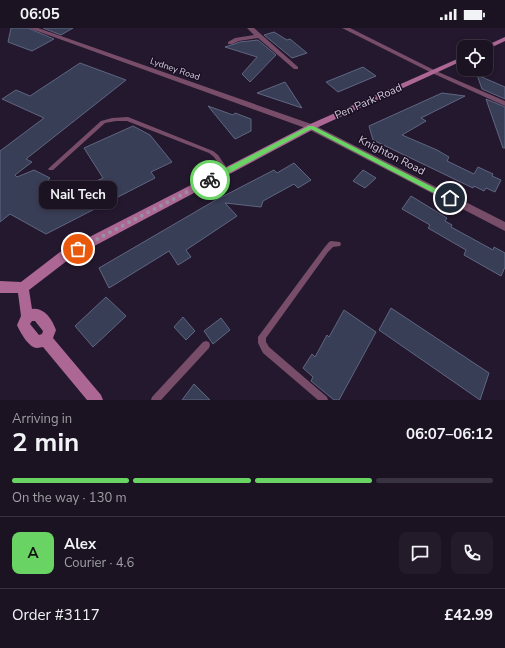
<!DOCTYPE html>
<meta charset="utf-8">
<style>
:root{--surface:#1b1222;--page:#241b2a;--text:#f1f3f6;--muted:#a09ea5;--line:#393240;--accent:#69d464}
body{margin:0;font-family:"Nunito Sans",sans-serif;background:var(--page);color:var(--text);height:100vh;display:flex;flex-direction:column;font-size:15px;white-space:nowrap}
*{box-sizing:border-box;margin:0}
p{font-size:13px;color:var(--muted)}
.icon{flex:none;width:22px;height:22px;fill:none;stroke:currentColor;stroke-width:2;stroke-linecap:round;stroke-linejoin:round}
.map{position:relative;height:372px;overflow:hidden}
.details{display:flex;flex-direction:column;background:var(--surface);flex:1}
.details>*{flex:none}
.buttons{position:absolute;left:457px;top:12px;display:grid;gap:8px}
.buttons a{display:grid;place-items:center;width:36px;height:36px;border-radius:8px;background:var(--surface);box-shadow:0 2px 6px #0003,0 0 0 1px var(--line);font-size:20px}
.pin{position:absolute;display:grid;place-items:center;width:34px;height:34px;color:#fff;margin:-17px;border:2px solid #fff;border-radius:50%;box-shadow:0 1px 4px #0007}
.courier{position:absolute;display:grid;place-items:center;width:40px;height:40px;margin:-20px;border:3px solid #69d464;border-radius:50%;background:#fff;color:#222;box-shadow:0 1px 5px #0007}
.bubble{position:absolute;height:28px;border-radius:8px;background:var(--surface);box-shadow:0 2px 6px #0003,0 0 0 1px var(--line);font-size:13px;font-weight:700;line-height:28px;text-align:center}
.overview em{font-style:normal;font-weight:700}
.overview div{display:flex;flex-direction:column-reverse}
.overview{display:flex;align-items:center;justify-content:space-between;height:68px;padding:0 12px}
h1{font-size:26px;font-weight:700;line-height:30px}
.bar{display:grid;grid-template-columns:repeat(4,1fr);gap:6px 4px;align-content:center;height:48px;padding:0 12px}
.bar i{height:5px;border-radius:3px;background:var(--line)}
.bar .current{background:var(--accent)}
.bar p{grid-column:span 4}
.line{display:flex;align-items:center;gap:10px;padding:0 12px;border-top:1px solid var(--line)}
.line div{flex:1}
.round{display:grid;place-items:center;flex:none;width:42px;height:42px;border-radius:8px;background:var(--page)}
.status{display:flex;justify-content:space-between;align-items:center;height:28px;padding:0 20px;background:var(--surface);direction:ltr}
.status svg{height:11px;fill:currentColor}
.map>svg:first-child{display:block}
.building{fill:#393e57;stroke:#5f6681}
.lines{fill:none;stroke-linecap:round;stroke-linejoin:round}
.lane{fill:#784d69;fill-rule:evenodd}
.street{fill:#784d69;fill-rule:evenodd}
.secondary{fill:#ac6795;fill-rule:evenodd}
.route{fill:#69d464}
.done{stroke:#988fa0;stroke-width:4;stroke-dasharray:0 7.2}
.labels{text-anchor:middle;stroke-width:3;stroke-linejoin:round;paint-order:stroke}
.far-street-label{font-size:9px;fill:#d6cfde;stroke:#1a0f24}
.street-label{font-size:11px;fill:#d6cfde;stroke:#1a0f24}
</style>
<div class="status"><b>06:05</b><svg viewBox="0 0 49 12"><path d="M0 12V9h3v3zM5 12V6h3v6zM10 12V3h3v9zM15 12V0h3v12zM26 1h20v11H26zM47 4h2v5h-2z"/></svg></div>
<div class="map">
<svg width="505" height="372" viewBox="0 0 505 372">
<rect width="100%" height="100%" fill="#24182e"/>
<!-- building -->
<g class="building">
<polygon points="11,0 28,0 54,11 32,23 8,14"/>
<polygon points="43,0 73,0 61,7"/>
<polygon points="274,4 287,12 290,11 307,25 292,30 264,7"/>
<polygon points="258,12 276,27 250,54 242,46 257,29 225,19 240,14"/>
<polygon points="80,35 126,52 26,131 32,134 15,147 17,149 34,142 50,150 43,157 65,167 103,150 84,120 133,98 150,107 172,134 151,144 155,150 46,206 10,186 0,194 0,123 44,90 2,71 16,62 30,68"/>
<polygon points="363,39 376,48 338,64 326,54"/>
<polygon points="477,47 505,59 505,71 482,61"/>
<polygon points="285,54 302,80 257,65"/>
<polygon points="442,65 465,68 421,90 426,93 402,107 437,122 449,129 447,133 474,146 478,139 493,146 492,148 501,152 495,164 486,160 484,163 474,158 473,160 373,112 369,98"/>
<polygon points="486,71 505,79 505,120 503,120"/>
<polygon points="208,78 233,87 235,85 251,91 251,103 235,111"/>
<polygon points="294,135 311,152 298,160 294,156 263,173 261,179 225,175 237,188 186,222 191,229 178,237 169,223 109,260 99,240 214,173 274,142 277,145"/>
<polygon points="363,142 376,150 365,160 353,153"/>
<polygon points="411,168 447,190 445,193 452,197 451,199 493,222 494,219 505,225 505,239 501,248 464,227 466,222 428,200 430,197 402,181"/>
<polygon points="106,269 126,288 93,319 75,298"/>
<polygon points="391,280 489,345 480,372 379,302"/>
<polygon points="344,282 376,304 339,372 334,372 311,353 313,349 303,340 312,326 315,329 327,307 329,309"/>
<polygon points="183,289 195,303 186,312 174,299"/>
<polygon points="221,290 230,302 213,316 204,303"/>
<polygon points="194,356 210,372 182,372"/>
</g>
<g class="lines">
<!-- lane -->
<g class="lane">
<polygon points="128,89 213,123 218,127 229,143 226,145 224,144 214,129 209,125 127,93 116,93 105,95 53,142 49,142 48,141 49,140 101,93 112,90"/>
<polygon points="331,213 340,214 341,216 340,218 333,219 328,224 266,310 266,314 269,319 327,369 328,372 318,372 263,325 258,315 258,309 324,220 329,214"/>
<polygon points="206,313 209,314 210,317 209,320 161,372 151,372 152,369 203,314"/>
</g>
<!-- street -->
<g class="street">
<polygon points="29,0 38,0 314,97 505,194 505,203 308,101"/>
<polygon points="247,0 254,0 298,39 298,41 294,41 258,10 239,13 232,16 228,16 228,14 235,10 254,7"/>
<polygon points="342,0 350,0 436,43 505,73 505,78 432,45"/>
</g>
<!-- secondary -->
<g class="secondary">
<polygon points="505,9 505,13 488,21 486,22 486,19 483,19"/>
<path d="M464,28v4l-150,69 -246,131 -39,30 3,19c12,-2 20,10 24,21l-3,8 48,57 2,5h-16l-44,-53c-2,0 -4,1 -6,1 -8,0 -17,-16 -20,-23l4,-9 -3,-23h-18v-12l21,1 39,-30 248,-127zM32,293h3l8,10 -1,3 -3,1 -9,-11z"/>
</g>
</g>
<!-- route -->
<polygon class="route" points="309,98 313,98 452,169 452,172 447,172 311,101 212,154 207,154 207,150"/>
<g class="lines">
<!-- done -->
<polyline class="done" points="78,221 210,152"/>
</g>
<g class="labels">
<!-- far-street labels -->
<g class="far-street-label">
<text transform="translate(175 41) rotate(19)" y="3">Lydney Road</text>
</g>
<!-- street labels -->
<g class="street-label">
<text transform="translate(368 73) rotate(-24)" y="4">Pen Park Road</text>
<text transform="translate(392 127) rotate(27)" y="4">Knighton Road</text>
</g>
</g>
</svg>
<div class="buttons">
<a><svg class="icon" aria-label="locate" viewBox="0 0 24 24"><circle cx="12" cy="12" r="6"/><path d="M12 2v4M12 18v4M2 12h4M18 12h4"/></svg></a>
</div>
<div class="pin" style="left:78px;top:221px;background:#ea580c"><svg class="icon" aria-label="bag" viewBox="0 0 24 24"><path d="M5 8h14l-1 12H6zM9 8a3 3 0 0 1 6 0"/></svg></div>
<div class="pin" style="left:450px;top:170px;background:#1f2937"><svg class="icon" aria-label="home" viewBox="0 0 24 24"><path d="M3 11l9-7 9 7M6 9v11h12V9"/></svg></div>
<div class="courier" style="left:210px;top:152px"><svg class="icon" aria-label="bike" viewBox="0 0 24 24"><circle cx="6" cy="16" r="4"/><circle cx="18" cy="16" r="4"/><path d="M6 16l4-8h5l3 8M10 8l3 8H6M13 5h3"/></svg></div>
<div class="bubble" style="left:39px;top:153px;width:78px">Nail Tech</div>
</div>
<section class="details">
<div class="overview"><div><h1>2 min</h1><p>Arriving in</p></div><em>06:07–06:12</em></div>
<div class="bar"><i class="current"></i><i class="current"></i><i class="current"></i><i></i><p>On the way · 130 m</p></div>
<div class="line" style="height:72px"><b class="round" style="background:var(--accent);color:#111">A</b><div><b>Alex</b><p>Courier · 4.6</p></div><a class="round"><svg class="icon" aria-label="chat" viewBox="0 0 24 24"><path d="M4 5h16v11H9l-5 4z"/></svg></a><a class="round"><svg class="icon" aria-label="phone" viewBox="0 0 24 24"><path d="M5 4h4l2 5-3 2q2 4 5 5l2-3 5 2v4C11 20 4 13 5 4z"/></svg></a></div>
<div class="line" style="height:52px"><div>Order #3117</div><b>£42.99</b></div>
</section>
